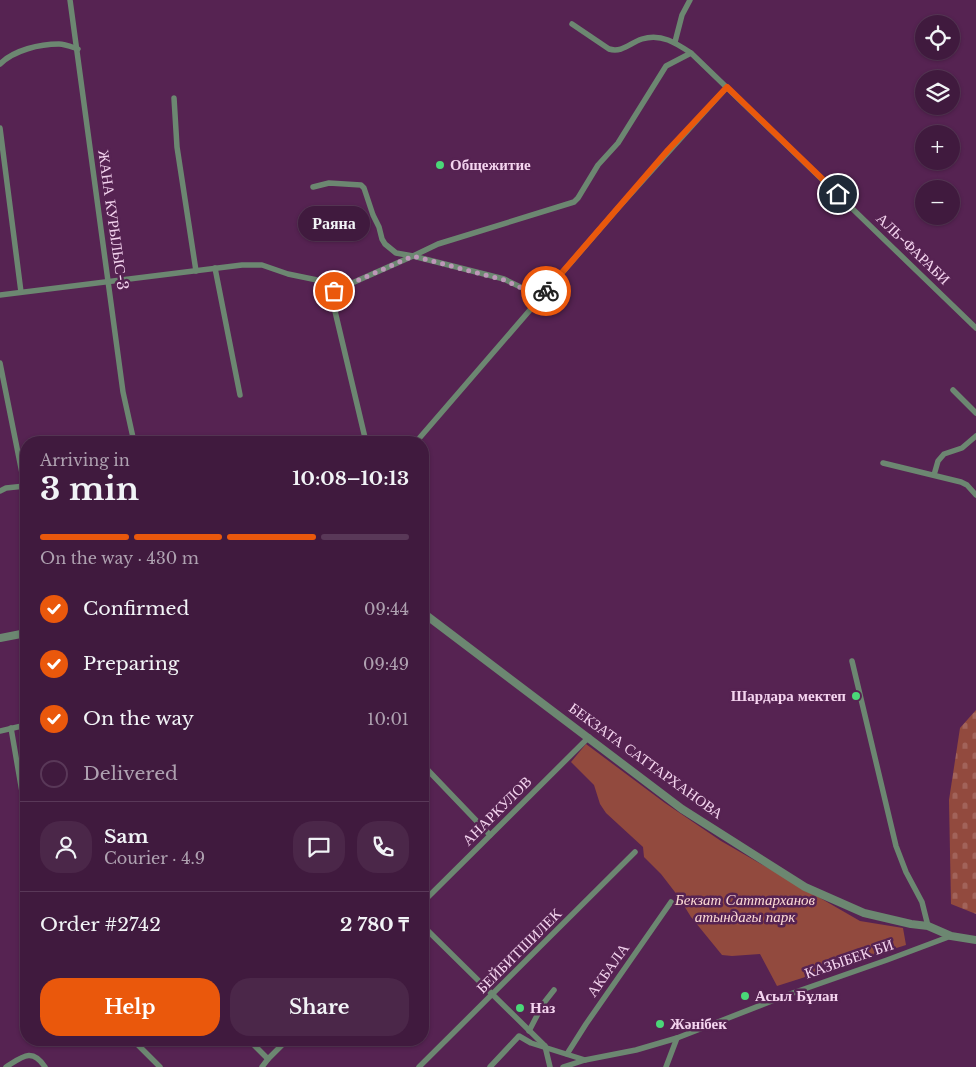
<!DOCTYPE html>
<meta charset="utf-8">
<style>
:root{--surface:#401a3e;--page:#4b2749;--text:#f1f3f6;--muted:#aea1b0;--line:#593858;--accent:#ea580c}
body{margin:0;font-family:"Libre Baskerville",serif;background:var(--page);color:var(--text);height:100vh;display:flex;flex-direction:column;font-size:19px;white-space:nowrap}
*{box-sizing:border-box;margin:0}
p{font-size:16px;color:var(--muted)}
.icon{flex:none;width:28px;height:28px;fill:none;stroke:currentColor;stroke-width:2;stroke-linecap:round;stroke-linejoin:round}
.map{position:relative;flex:1;overflow:hidden}
.sheet{position:absolute;left:20px;top:436px;width:409px;height:610px;display:flex;flex-direction:column;background:var(--surface);border-radius:20px;box-shadow:0 1px 4px #0004,0 0 0 1px var(--line)}
.sheet>*{flex:none}
.controls{position:absolute;left:915px;top:15px;display:grid;gap:10px}
.controls a{display:grid;place-items:center;width:45px;height:45px;border-radius:50%;background:var(--surface);box-shadow:0 1px 4px #0004,0 0 0 1px var(--line);font-size:25px}
.pin{position:absolute;display:grid;place-items:center;width:42px;height:42px;color:#fff;margin:-21px;border:2px solid #fff;border-radius:50%;box-shadow:0 1px 5px #0007}
.courier{position:absolute;display:grid;place-items:center;width:50px;height:50px;margin:-25px;border:4px solid #ea580c;border-radius:50%;background:#fff;color:#222;box-shadow:0 1px 6px #0007}
.bubble{position:absolute;height:35px;border-radius:18px;background:var(--surface);box-shadow:0 1px 4px #0004,0 0 0 1px var(--line);font-size:16px;font-weight:700;line-height:35px;text-align:center}
.summary em{font-style:normal;font-weight:700}
.summary div{display:flex;flex-direction:column-reverse}
.summary{display:flex;align-items:center;justify-content:space-between;height:85px;padding:0 20px}
h1{font-size:32px;font-weight:700;line-height:38px}
.bar{display:grid;grid-template-columns:repeat(4,1fr);gap:8px 5px;align-content:center;height:60px;padding:0 20px}
.bar i{height:6px;border-radius:4px;background:var(--line)}
.bar .on{background:var(--accent)}
.bar p{grid-column:span 4}
.line{display:flex;align-items:center;gap:12px;padding:0 20px;border-top:1px solid var(--line)}
.line div{flex:1}
.round{display:grid;place-items:center;flex:none;width:52px;height:52px;border-radius:20px;background:var(--page)}
ol{padding:0 20px;list-style:none}
li{display:flex;align-items:center;gap:15px;height:55px}
li p{margin-inline-start:auto}
li .icon{padding:5px;border-radius:50%;background:var(--accent);color:#fff;stroke-width:4}
li:last-child{color:var(--muted)}
li i{width:28px;height:28px;border:2px solid var(--line);border-radius:50%}
.button{display:flex;gap:10px;margin-top:auto;padding:10px 20px}
.button a{flex:1;height:58px;border-radius:20px;background:var(--accent);color:#fff;font-size:20px;font-weight:700;line-height:58px;text-align:center}
.button a+a{background:var(--page);color:var(--text)}
.map>svg:first-child{display:block}
.green{fill:#924a3e}
.cemetery{fill:url(#cemetery-stones)}
.lines{fill:none;stroke-linecap:round;stroke-linejoin:round}
.minor{stroke:#6c8771;stroke-width:5.5}
.tertiary{stroke:#6c8771;stroke-width:8}
.done{stroke:#bd96b8;stroke-width:5;stroke-dasharray:0 9}
.route{stroke:#ea580c;stroke-width:6}
.poi-dot{fill:#4ad778;stroke:#562352;stroke-width:2}
.labels{text-anchor:middle;stroke-width:5;stroke-linejoin:round;paint-order:stroke}
.poi-label{font-size:15px;font-weight:bold;fill:#f4d4ef;stroke:#562352;text-anchor:start}
.street-label{font-size:15px;fill:#f4d4ef;stroke:#562352}
.park-label{font-size:15px;font-style:italic;fill:#fbdad4;stroke:#562352}
</style>
<div class="map">
<svg width="976" height="1067" viewBox="0 0 976 1067">
<defs>
<pattern id="cemetery-stones" width="16" height="16" patternUnits="userSpaceOnUse" patternTransform="scale(1.25)"><rect width="16" height="16" fill="#924a3e"/><path d="M2 7V4a2 2 0 0 1 4 0v3zM10 15v-3a2 2 0 0 1 4 0v3z" fill="#a2635a"/></pattern>
</defs>
<rect width="100%" height="100%" fill="#562352"/>
<!-- green -->
<polygon class="green" points="586,744 665,803 721,841 860,921 903,928 906,945 777,986 760,954 732,956 722,955 691,917 678,896 661,874 644,857 643,847 606,813 600,804 594,785 571,762"/>
<!-- cemetery -->
<polygon class="cemetery" points="976,710 976,914 951,904 949,800 960,728"/>
<g class="lines">
<!-- minor -->
<g class="minor">
<polyline points="70,0 123,392 134,442"/>
<path d="M572,24l37,25c13,4 21,-6 33,-10 19,-6 34,4 49,14l285,275"/>
<polyline points="675,42 682,15 690,0"/>
<path d="M0,64c14,-14 40,-20 59,-20 6,0 13,3 19,5"/>
<polyline points="174,98 177,147 196,271"/>
<polyline points="0,128 21,292"/>
<polyline points="313,187 329,183 361,185 364,188 373,215 379,227 382,239 385,244 396,253 413,256 438,244 574,202 578,198 598,165 618,143 666,66 691,53"/>
<polyline points="215,268 240,395"/>
<polyline points="334,291 413,256 504,279 541,297"/>
<polyline points="0,295 242,265 262,265 288,274 322,281 330,285 334,291 334,307 366,442"/>
<polyline points="0,363 26,493"/>
<polyline points="953,390 976,413"/>
<polyline points="416,442 618,208 727,87"/>
<polyline points="883,463 961,482 967,485 976,495"/>
<polyline points="934,475 938,461 944,454 962,448 976,436"/>
<polyline points="0,491 6,488 25,486"/>
<polyline points="852,661 896,846 906,872 922,902 928,926"/>
<polyline points="11,728 26,815"/>
<polyline points="0,731 26,725"/>
<polyline points="422,764 490,835"/>
<polyline points="422,903 589,737"/>
<polyline points="422,925 545,1046"/>
<polyline points="529,1031 543,1004 554,990"/>
<polyline points="133,1040 160,1067"/>
<polyline points="249,1040 268,1059"/>
<polyline points="545,1046 550,1067"/>
<polyline points="567,1054 586,1024 671,902"/>
<path d="M6,1067c16,-10 26,-20 39,0"/>
<polyline points="262,1067 268,1059 287,1040"/>
<polyline points="419,1067 635,852"/>
<polyline points="490,1067 519,1036 531,1043 585,1060"/>
<polyline points="563,1067 585,1060 636,1050 677,1038 787,995 887,960 951,936"/>
<polyline points="666,1067 677,1038"/>
</g>
<!-- tertiary -->
<g class="tertiary">
<polyline points="422,612 682,809 805,887 864,913 911,924 928,926 951,936 976,940"/>
<polyline points="0,638 26,633"/>
</g>
</g>
<g class="lines">
<!-- done -->
<polyline class="done" points="334,291 413,256 504,280 541,297 546,291"/>
<!-- route -->
<polyline class="route" points="546,291 668,150 727,87 838,194"/>
</g>
<!-- markers -->
<g class="poi-dot">
<circle cx="440" cy="165" r="5"/>
<circle cx="856" cy="696" r="5"/>
<circle cx="745" cy="996" r="5"/>
<circle cx="520" cy="1008" r="5"/>
<circle cx="660" cy="1024" r="5"/>
</g>
<g class="labels">
<!-- poi labels -->
<g class="poi-label">
<text x="450" y="170">Общежитие</text>
<text x="846" y="701" text-anchor="end">Шардара мектеп</text>
<text x="755" y="1001">Асыл Бұлан</text>
<text x="530" y="1013">Наз</text>
<text x="670" y="1029">Жәнібек</text>
</g>
<!-- street labels -->
<g class="street-label">
<text transform="translate(113 220) rotate(82)" y="5">ЖАНА КУРЫЛЫС-3</text>
<text transform="translate(913 249) rotate(44)" y="5">АЛЬ-ФАРАБИ</text>
<text transform="translate(646 761) rotate(36)" y="5">БЕКЗАТА САТТАРХАНОВА</text>
<text transform="translate(497 811) rotate(-45)" y="5">АНАРКУЛОВ</text>
<text transform="translate(519 951) rotate(-45)" y="5">БЕЙБИТШИЛЕК</text>
<text transform="translate(849 959) rotate(-19)" y="5">КАЗЫБЕК БИ</text>
<text transform="translate(608 970) rotate(-55)" y="5">АКБАЛА</text>
</g>
<!-- park labels -->
<g class="park-label">
<text x="745" y="905">Бекзат Саттарханов<tspan x="745" dy="17">атындағы парк</tspan></text>
</g>
</g>
</svg>
<div class="controls">
<a><svg class="icon" aria-label="locate" viewBox="0 0 24 24"><circle cx="12" cy="12" r="6"/><path d="M12 2v4M12 18v4M2 12h4M18 12h4"/></svg></a>
<a><svg class="icon" aria-label="layers" viewBox="0 0 24 24"><path d="M12 4l9 5-9 5-9-5zM3 14l9 5 9-5"/></svg></a>
<a>+</a>
<a>−</a>
</div>
<div class="pin" style="left:334px;top:291px;background:#ea580c"><svg class="icon" aria-label="bag" viewBox="0 0 24 24"><path d="M5 8h14l-1 12H6zM9 8a3 3 0 0 1 6 0"/></svg></div>
<div class="pin" style="left:838px;top:194px;background:#1f2937"><svg class="icon" aria-label="home" viewBox="0 0 24 24"><path d="M3 11l9-7 9 7M6 9v11h12V9"/></svg></div>
<div class="courier" style="left:546px;top:291px"><svg class="icon" aria-label="bike" viewBox="0 0 24 24"><circle cx="6" cy="16" r="4"/><circle cx="18" cy="16" r="4"/><path d="M6 16l4-8h5l3 8M10 8l3 8H6M13 5h3"/></svg></div>
<div class="bubble" style="left:298px;top:206px;width:72px">Раяна</div>
<section class="sheet">
<div class="summary"><div><h1>3 min</h1><p>Arriving in</p></div><em>10:08–10:13</em></div>
<div class="bar"><i class="on"></i><i class="on"></i><i class="on"></i><i></i><p>On the way · 430 m</p></div>
<ol>
<li><svg class="icon" aria-label="check" viewBox="0 0 24 24"><path d="M5 12l5 5 9-10"/></svg>Confirmed<p>09:44</p></li>
<li><svg class="icon" aria-label="check" viewBox="0 0 24 24"><path d="M5 12l5 5 9-10"/></svg>Preparing<p>09:49</p></li>
<li><svg class="icon" aria-label="check" viewBox="0 0 24 24"><path d="M5 12l5 5 9-10"/></svg>On the way<p>10:01</p></li>
<li><i></i>Delivered</li>
</ol>
<div class="line" style="height:90px"><a class="round"><svg class="icon" aria-label="person" viewBox="0 0 24 24"><circle cx="12" cy="8" r="4"/><path d="M4 21q1-7 8-7t8 7"/></svg></a><div><b>Sam</b><p>Courier · 4.9</p></div><a class="round"><svg class="icon" aria-label="chat" viewBox="0 0 24 24"><path d="M4 5h16v11H9l-5 4z"/></svg></a><a class="round"><svg class="icon" aria-label="phone" viewBox="0 0 24 24"><path d="M5 4h4l2 5-3 2q2 4 5 5l2-3 5 2v4C11 20 4 13 5 4z"/></svg></a></div>
<div class="line" style="height:65px"><div>Order #2742</div><b>2 780 ₸</b></div>
<div class="button"><a>Help</a><a>Share</a></div>
</section>
</div>
